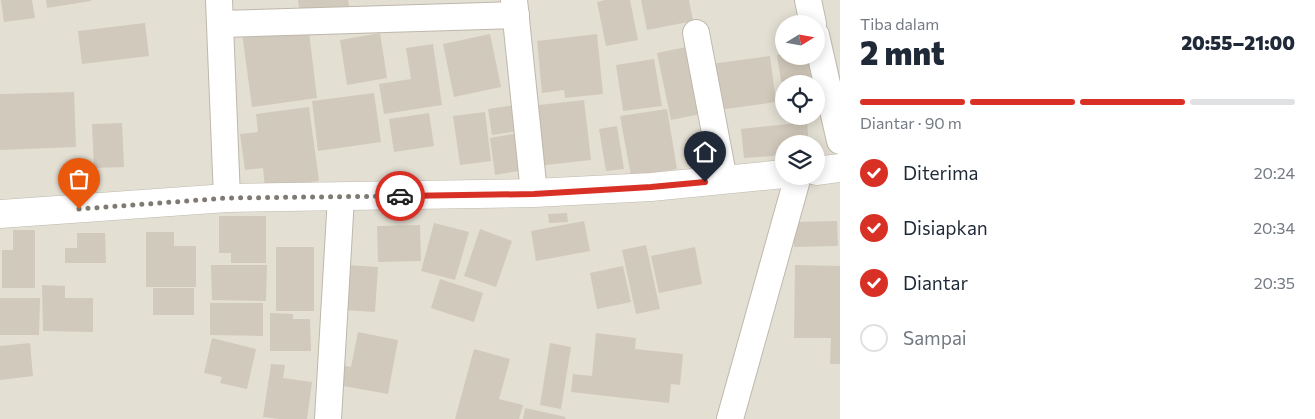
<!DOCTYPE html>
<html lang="id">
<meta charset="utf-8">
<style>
:root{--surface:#fff;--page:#f6f6f7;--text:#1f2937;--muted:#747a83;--line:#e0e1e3;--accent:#d93025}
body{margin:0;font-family:Commissioner,sans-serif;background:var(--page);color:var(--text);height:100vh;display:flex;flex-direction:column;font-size:19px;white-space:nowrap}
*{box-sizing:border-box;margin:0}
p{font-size:16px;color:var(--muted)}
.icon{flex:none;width:28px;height:28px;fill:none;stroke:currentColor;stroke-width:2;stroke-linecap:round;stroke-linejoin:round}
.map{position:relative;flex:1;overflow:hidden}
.panel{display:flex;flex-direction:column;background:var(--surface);width:475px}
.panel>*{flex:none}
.needle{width:32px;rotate:79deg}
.tools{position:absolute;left:775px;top:15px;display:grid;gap:10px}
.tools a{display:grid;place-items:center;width:50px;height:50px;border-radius:50%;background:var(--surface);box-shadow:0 2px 12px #0003;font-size:25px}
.pin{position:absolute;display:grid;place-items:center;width:42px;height:42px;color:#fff;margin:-51px -21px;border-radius:50% 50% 50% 0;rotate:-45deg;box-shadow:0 0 5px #0007}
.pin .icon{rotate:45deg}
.courier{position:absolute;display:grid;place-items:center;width:50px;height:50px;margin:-25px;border:4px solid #d93025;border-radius:50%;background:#fff;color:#222;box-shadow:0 1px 6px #0007}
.overview em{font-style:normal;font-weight:800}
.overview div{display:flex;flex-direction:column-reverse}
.overview{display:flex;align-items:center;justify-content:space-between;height:85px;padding:0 20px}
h1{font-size:32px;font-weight:800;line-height:38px}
.bar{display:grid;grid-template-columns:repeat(4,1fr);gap:8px 5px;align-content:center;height:60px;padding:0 20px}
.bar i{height:6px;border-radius:4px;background:var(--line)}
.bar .active{background:var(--accent)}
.bar p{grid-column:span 4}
ol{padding:0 20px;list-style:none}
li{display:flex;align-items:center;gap:15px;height:55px}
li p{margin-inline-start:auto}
li .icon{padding:5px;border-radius:50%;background:var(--accent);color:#fff;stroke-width:4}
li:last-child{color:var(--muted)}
li i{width:28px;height:28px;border:2px solid var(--line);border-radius:50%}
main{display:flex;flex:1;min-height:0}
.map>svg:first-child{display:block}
.residential{fill:#e4dfd3;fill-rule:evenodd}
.building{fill:#d1c9bb}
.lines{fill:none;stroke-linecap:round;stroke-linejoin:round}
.minor-casing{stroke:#beb8ab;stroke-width:28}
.tertiary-casing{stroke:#beb8ab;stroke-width:29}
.minor{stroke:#fff;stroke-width:26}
.tertiary{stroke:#fff;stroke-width:28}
.done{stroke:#7f7b73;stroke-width:5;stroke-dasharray:0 9}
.route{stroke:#d93025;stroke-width:6}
</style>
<main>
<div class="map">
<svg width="840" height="419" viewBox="0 0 840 419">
<rect width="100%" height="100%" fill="#f0ede5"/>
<!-- residential -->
<path class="residential" d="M0,0h840v419h-840zM784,24h32v32h-32zM784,84h32v32h-32zM784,144h32v32h-32z"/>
<!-- building -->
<g class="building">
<polygon points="1,0 32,0 35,18 4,22"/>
<polygon points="46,0 91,0 91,1 47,8"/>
<polygon points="298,0 348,0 350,11 300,16"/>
<polygon points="605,0 630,0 638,40 606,46 597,2"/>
<polygon points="641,0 689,0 693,21 647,30"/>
<polygon points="145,23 149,56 82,64 78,31"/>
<polygon points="308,24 317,98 252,107 242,33"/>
<polygon points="380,33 387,78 347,85 340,40"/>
<polygon points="490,34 501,87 454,97 443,44"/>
<polygon points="597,34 603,94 565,98 564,90 542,93 537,41"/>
<polygon points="433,44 442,105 384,114 379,84 411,79 406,48"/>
<polygon points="696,45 710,112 671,120 657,53"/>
<polygon points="784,54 784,56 808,56 812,84 784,84 784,93 783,93 777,55"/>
<polygon points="770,56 776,102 718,110 711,64"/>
<polygon points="654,59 662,106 623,111 616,65"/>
<polygon points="74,92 76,147 0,150 0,94"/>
<polygon points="374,93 381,142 318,151 312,101"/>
<polygon points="584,100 591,160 537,166 530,106"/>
<polygon points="522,104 525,130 492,135 488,109"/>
<polygon points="309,107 319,181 265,188 263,168 245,170 240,134 258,132 256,114"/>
<polygon points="667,109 677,169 631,176 620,116"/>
<polygon points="485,112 491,161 460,165 453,116"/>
<polygon points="429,113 434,146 394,152 389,119"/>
<polygon points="807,122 809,144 784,144 784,155 744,158 741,129"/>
<polygon points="122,123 124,167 94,168 92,124"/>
<polygon points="617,126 624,169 606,171 599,129"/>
<polygon points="524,132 530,169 495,175 490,138"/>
<polygon points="567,213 568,222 549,223 548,214"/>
<polygon points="219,216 266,216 266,263 231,263 231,253 219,253"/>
<polygon points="584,221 590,251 536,261 531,231"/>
<polygon points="837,221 838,246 794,247 794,222"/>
<polygon points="434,223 469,232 455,280 421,271"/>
<polygon points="420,225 421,261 378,262 377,226"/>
<polygon points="480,229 512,241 496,287 464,276"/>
<polygon points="13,230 35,230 35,288 2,288 2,250 13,250"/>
<polygon points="146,232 174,232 174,246 196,246 196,287 146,287"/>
<polygon points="77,233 105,233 106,263 65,263 65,248 77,248"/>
<polygon points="646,245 660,309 636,314 622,250"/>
<rect x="276" y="247" width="38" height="64"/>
<polygon points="695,247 702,284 659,293 651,256"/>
<polygon points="211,265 267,265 266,301 212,300"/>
<polygon points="346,265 378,267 375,312 343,310"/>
<polygon points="795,265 840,266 840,364 830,364 831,338 794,338"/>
<polygon points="623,266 631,302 597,309 590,273"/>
<polygon points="440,279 483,293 474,322 431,308"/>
<polygon points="42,285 65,286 65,298 93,298 93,332 43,331"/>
<rect x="153" y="288" width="41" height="27"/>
<polygon points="0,298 40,298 39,335 0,335"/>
<polygon points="210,303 263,303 263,336 210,335"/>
<polygon points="270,313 293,314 293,319 310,319 311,351 270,351"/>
<polygon points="358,332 398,340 388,394 332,384 336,364 351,367"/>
<polygon points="596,333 636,338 635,349 683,354 680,385 671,384 669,403 571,392 573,374 592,376"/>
<polygon points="212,338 256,349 247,389 220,383 222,377 204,373"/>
<polygon points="30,343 33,376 0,380 0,346"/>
<polygon points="550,343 571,347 561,409 540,405"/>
<polygon points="474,349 510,359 499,399 523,405 519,419 455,419"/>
<polygon points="271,364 285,365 283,378 312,382 307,419 280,419 263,417"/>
<polygon points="525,408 566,417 565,419 523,419"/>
</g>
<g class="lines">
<defs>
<g id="minor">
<polyline points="219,0 227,198"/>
<polyline points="514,0 534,193"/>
<polyline points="808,0 813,24"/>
<polyline points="221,24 516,15"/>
<polyline points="696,33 724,180"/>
<polyline points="816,35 840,141"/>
<polyline points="328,419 341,197"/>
<polyline points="730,419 798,176"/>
</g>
<g id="tertiary">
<polyline points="816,171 840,168"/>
<polyline points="0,214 227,198 534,193 651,187 784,174"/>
</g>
</defs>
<!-- minor casing -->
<use href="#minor" class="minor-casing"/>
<!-- tertiary casing -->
<use href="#tertiary" class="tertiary-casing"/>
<!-- minor -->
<use href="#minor" class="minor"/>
<!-- tertiary -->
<use href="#tertiary" class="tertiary"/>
</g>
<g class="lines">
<!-- done -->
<polyline class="done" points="79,209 227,198 400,196"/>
<!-- route -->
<polyline class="route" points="400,196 534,194 651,187 705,182"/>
</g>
</svg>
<div class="tools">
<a><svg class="needle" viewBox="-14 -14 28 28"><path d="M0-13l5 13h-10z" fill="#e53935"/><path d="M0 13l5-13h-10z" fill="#747a83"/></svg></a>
<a><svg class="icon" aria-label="locate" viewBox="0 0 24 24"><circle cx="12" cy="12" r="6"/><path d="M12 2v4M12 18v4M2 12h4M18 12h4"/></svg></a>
<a><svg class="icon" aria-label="layers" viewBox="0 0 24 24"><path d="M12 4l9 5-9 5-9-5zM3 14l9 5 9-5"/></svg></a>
</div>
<div class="pin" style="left:79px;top:209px;background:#ea580c"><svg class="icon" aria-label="bag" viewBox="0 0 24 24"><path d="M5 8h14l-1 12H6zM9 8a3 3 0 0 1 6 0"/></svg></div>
<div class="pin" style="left:705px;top:182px;background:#1f2937"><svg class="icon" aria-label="home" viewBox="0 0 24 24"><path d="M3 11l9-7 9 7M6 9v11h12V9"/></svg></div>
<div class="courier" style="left:400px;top:196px"><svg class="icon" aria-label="car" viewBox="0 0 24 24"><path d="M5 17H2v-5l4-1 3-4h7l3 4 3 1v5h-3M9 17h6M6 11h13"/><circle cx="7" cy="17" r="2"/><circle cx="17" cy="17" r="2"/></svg></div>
</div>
<section class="panel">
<div class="overview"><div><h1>2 mnt</h1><p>Tiba dalam</p></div><em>20:55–21:00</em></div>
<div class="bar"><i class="active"></i><i class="active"></i><i class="active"></i><i></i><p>Diantar · 90 m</p></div>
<ol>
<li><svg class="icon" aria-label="check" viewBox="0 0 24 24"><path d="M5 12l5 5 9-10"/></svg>Diterima<p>20:24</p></li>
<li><svg class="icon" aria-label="check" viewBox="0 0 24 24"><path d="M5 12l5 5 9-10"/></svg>Disiapkan<p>20:34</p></li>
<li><svg class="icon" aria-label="check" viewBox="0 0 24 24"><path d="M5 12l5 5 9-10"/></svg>Diantar<p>20:35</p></li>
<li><i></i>Sampai</li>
</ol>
</section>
</main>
